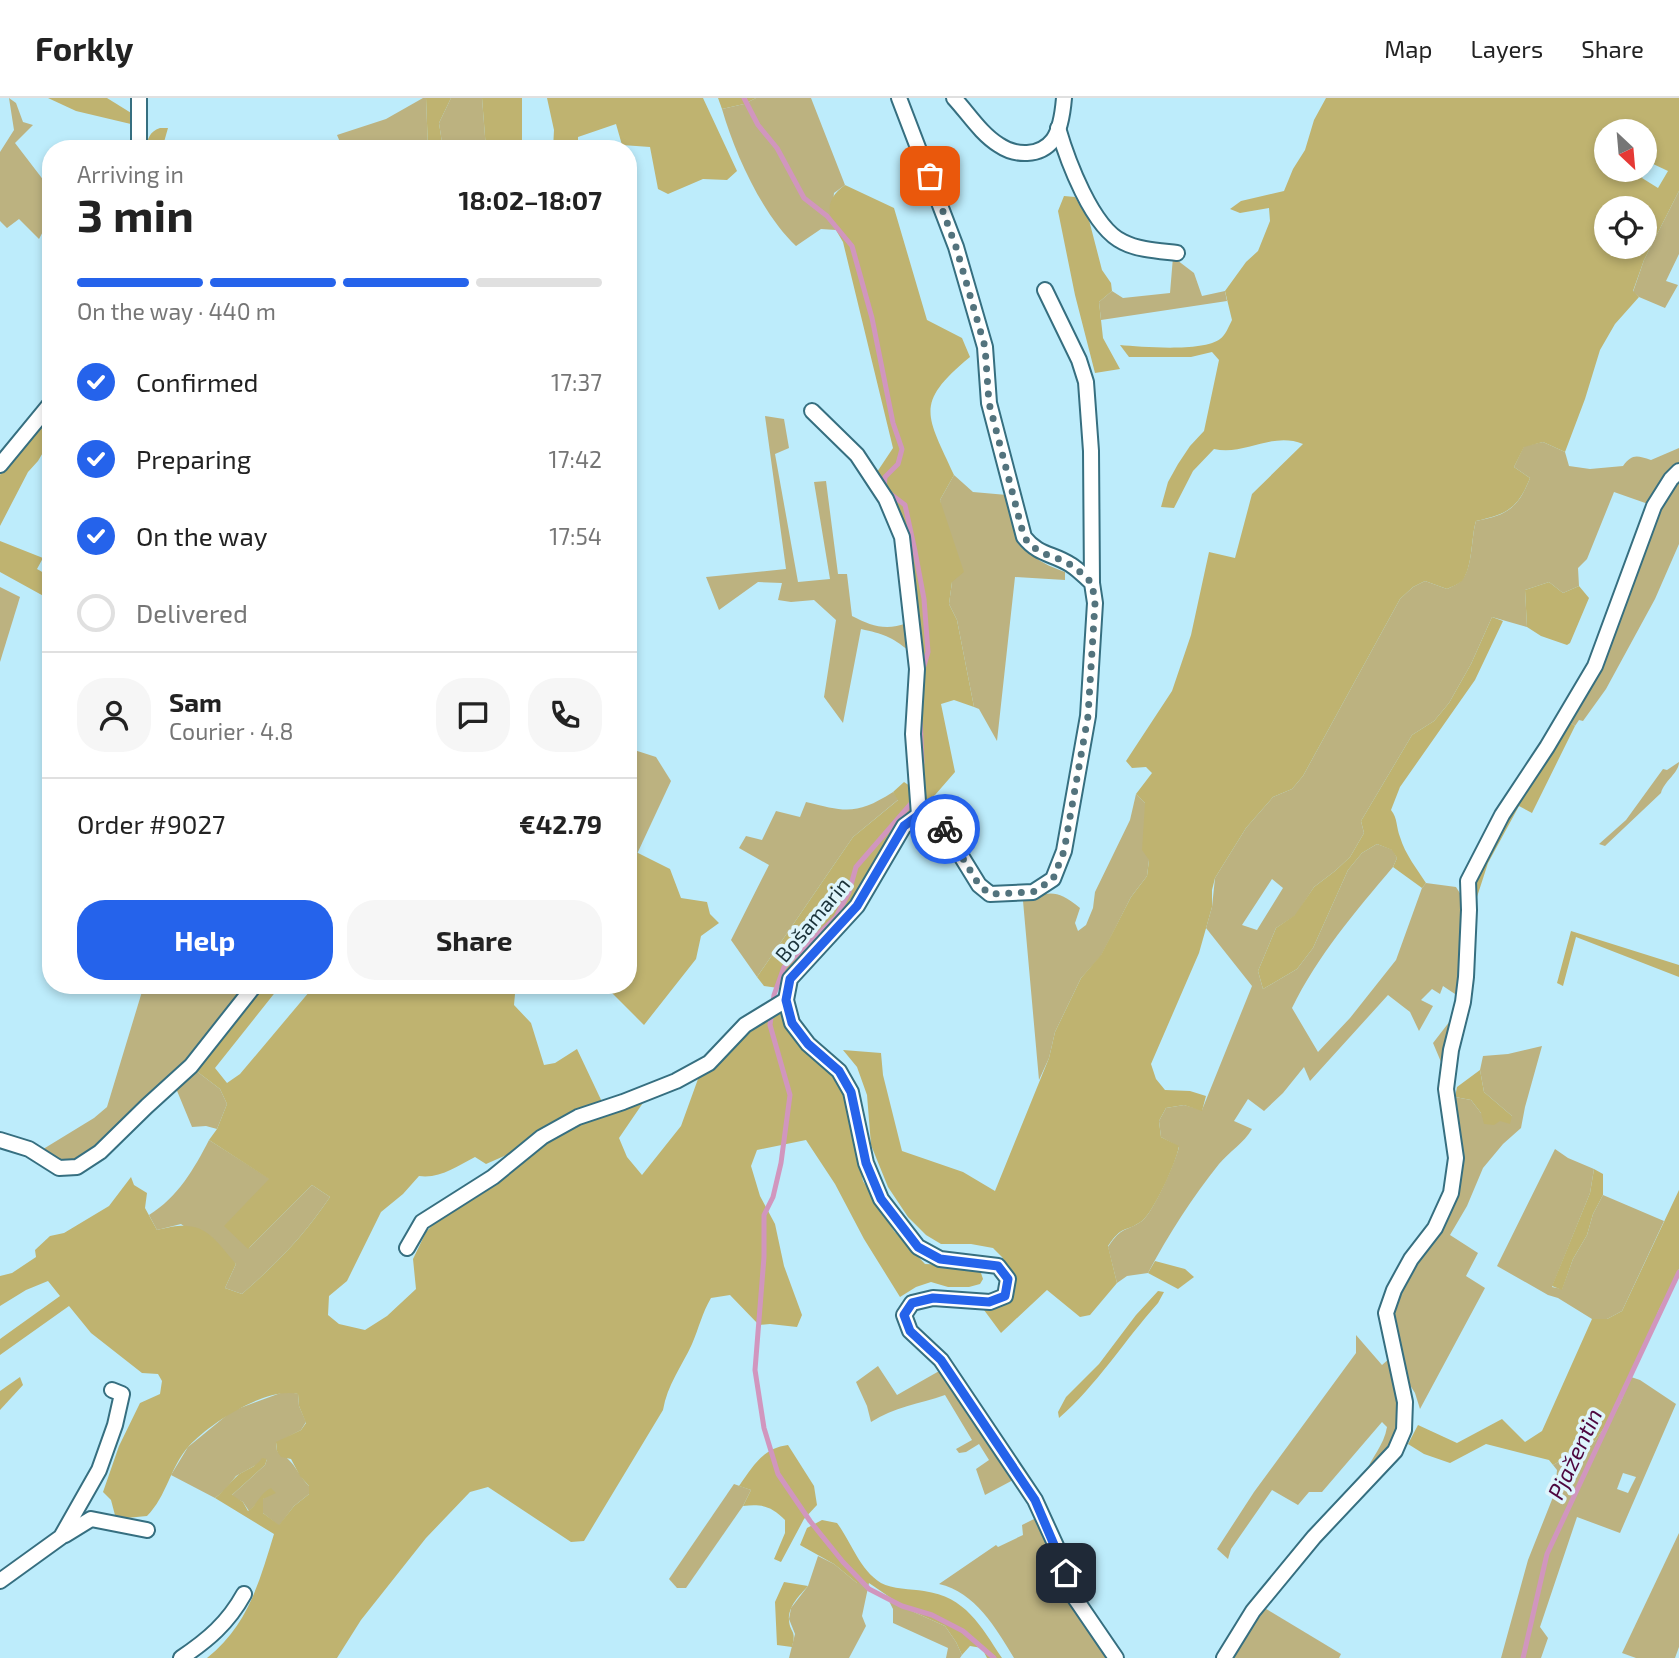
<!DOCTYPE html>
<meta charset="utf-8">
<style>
:root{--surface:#fff;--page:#f6f6f6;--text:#222;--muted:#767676;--line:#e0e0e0;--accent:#2563eb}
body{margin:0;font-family:"Exo 2",sans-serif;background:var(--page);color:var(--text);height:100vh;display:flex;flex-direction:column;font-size:26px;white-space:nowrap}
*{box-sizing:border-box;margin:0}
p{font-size:23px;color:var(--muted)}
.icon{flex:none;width:38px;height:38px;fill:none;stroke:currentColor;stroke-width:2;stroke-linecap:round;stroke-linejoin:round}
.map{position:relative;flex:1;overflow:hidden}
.drawer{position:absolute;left:42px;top:42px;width:595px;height:854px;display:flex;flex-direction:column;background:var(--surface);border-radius:28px;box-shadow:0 4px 10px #0003}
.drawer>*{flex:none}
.needle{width:46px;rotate:154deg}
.tools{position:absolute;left:1594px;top:21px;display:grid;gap:14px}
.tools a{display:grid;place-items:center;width:63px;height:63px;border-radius:50%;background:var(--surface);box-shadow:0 4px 10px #0003;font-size:35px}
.pin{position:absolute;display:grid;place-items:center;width:60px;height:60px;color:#fff;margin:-30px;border-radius:14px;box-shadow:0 4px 10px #0006}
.courier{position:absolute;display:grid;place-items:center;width:70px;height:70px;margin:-35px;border:5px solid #2563eb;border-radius:50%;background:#fff;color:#222;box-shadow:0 2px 9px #0007}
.head em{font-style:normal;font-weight:700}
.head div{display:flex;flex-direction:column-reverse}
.head{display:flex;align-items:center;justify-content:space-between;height:119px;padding:0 35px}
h1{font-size:46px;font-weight:700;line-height:52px}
.bar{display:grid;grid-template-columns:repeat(4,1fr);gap:10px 7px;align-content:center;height:84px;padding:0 35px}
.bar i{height:9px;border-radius:5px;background:var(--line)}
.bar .selected{background:var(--accent)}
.bar p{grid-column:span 4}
.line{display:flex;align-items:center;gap:18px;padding:0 35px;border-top:2px solid var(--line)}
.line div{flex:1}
.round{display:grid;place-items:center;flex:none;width:74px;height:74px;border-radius:28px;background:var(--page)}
ol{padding:0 35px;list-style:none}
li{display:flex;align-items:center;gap:21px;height:77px}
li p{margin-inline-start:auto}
li .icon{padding:7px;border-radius:50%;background:var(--accent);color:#fff;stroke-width:4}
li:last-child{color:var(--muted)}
li i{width:38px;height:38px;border:4px solid var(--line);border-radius:50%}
.primary-button{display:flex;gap:14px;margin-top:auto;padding:14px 35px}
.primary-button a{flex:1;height:80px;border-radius:28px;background:var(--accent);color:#fff;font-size:28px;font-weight:700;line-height:80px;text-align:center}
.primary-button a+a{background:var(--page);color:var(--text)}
header{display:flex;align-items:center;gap:42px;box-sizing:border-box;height:98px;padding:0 35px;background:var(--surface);border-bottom:2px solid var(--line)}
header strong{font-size:33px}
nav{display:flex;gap:38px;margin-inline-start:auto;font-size:24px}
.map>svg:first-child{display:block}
.green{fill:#bcb280;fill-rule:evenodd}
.forest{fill:#bfb370;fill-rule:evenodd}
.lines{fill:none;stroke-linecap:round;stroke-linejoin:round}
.stream{stroke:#d196be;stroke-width:5}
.street-casing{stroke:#366f80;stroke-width:18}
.street{stroke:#fff;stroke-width:14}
.done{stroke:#53737d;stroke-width:7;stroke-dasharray:0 12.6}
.route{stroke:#2563eb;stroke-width:9}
.labels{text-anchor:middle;stroke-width:7;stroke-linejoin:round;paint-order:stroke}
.street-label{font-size:21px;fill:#1a3239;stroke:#def5fc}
.water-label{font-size:23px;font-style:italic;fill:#4e073f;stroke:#def5fc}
</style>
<header>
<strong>Forkly</strong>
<nav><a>Map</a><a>Layers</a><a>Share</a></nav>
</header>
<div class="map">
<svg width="1679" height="1560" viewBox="0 0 1679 1560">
<rect width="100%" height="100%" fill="#bdecfb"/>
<!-- green -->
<g class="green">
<polygon points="9,0 16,5 23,24 33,27 15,45 51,92 51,126 47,126 39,141 19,121 7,130 0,123 0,54 14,32"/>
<polygon points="423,0 426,0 428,51 343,51 337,37 386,21"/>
<polygon points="451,0 482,0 486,51 443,51 439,25"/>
<path d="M756,0h55l34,87 -11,8 -3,29 5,8 -15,-1 -25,17c-34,-32 -61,-92 -74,-137l22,-5z"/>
<polygon points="1679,93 1679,156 1666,183 1678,187 1665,210 1639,199 1633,194 1644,162"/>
<polygon points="1173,159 1194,175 1202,198 1225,193 1227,203 1101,222 1099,204 1112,193 1123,200 1170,195"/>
<path d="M765,318l19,3 5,29 -14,6 23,128 32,-3 -16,-97 12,-1 12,93h9l5,42c19,10 34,15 55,7l2,28c-18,-15 -26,-17 -48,-22l-18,94 -19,-26 12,-77 -22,-20 -23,2 -13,-2 4,-17 -24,-1 -39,28 -13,-33 80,-8z"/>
<path d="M1543,344l22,10 4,14 21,3 33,-3c9,-12 13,-11 28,-6l28,-12v20l-20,20 -8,17 -37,-13 -27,67 -9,9 1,18 -16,7 -14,-11 -24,8 2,37 -35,-10 -21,47 -22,39 -15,18 -22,14 -51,86 3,12 -14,24 -15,14 -21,16 -18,28 -20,13 -18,43 5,18 34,-20 16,-21 35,-78 14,-17 15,-9 16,6 4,8 -4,9c-38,45 -75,88 -101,141l26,44 32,-34 46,-58 26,-72 4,-5 30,4 7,11 -1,89c4,23 -15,55 -18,82l-11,-26 17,-22 11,-23 -18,-12 -3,8 -8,-5 -11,11 12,6 -14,25 -9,-19 -22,-17 -78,86 -6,-14 -21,26 -19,18 -16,-12 -14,22 18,8c-8,14 -23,23 -33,35 -27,34 -51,71 -71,109l-21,3 -10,7 -9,-36c15,-22 16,-14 34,-26 11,-8 34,-60 37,-74l-18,-10 -2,-16 7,-13 18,-3 18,5 50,-124 -46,-58 6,-21 3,-29 31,-50 27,-31 19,-8 11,-13 97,-177 13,-12 12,-6 22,8c4,-2 12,-5 15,-9 11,-13 9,-43 14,-59 32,-6 42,-13 54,-43l-16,-11 10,-21zM1272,781l11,9 -26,42 -15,-5z"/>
<path d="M954,377l19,17 34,3c13,44 11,61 58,77v8l-50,-3 -18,164 -18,-32 -5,-2 -17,-87 -8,-16 3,-22 -12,-82z"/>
<polygon points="1679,378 1679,446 1655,501 1606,591 1583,623 1579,622 1575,628 1567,622 1657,408"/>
<polygon points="0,489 20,499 0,564"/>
<polygon points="628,650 656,659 671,683 637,756 628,750"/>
<path d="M1679,664c0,11 -15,19 -18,31l-56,53 -6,-2 27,-24 37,-51 4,1z"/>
<path d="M893,694l6,7 -46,38 -96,140 -26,-37 38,-75 -30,-17 7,-12 16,4 14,-29 24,6 6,-15c40,10 51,13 87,-10z"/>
<path d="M1136,696l9,9 4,57 -2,16 -16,21 -30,59 -20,22 -26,54 -6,26 -10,22 -16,-179c27,-10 33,-12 57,7l-5,15 3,8 8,-6 7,-17 2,-16 35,-72z"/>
<path d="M144,887h104l-43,58 -107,106c-28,17 -29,18 -58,2l54,-33 13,-11z"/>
<polygon points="1542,948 1525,1009 1521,1030 1503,1046 1483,1070 1467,1108 1450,1137 1478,1155 1466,1178 1485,1190 1420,1311 1415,1295 1408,1284 1391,1217 1408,1175 1454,1106 1458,1086 1455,999 1471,1002 1481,1015 1499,1022 1512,1018 1484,994 1480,972 1483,958 1508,956"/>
<polygon points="195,972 220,991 227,1006 217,1031 206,1028 192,1029 175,988"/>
<path d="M209,1042l61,39 -21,69 63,-63 18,12c-28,41 -51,64 -88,97l-17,-6 11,-24 -55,-40 -24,6 -8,-15c29,-18 45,-46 60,-75z"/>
<polygon points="1555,1051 1568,1060 1594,1071 1590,1095 1552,1189 1562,1191 1573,1161 1587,1137 1593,1116 1603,1097 1664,1123 1622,1213 1607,1221 1592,1221 1558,1200 1548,1197 1497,1168"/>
<path d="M1356,1237l26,30 8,-7c10,24 18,62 4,85 -6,12 -20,22 -29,32 6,-18 19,-29 22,-48l-5,-5 -60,70h-13l-11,13 -26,-15 -41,59 -3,10 -11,-10 37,-57 102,-139z"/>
<path d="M878,1268l19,29 51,-29 67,113 -30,16 -9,-26 13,-9 -10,-16 -13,8 -7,1 -3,-4 16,-9 -27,-45c-26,9 -51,12 -74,27l-4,-16 -11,-24z"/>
<path d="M1631,1279l9,3 36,24 -56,129 -43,-16 -37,110 8,11 -7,20h-40l27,-98 27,-68 2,-22 -4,-5 42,-24 25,-37zM1623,1375l13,4 -8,16 -11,-4z"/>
<path d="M286,1293l12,3 1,12 7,16 -5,8 -25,13 1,8c18,10 19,21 32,35v8l-15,12 -15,20 -16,-13v-14l8,-10 -22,22 -6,-9 -12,-6 34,-31 2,-6 -31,17 -11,14 -10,8 -44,-23 17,-28 44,-36z"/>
<polygon points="734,1386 751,1392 743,1408 686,1490 677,1490 669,1481"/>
<path d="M1036,1420l78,140h-100c-18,-30 -39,-66 -75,-74l57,-39 2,2 25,-12 -1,-10z"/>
<polygon points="1679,1435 1679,1549 1675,1560 1636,1560 1622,1555"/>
<polygon points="818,1458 834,1466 857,1485 869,1485 862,1518 866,1528 849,1560 789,1560 795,1536 789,1521 791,1510 808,1488"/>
<polygon points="886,1497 907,1511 945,1528 956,1544 962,1557 960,1560 946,1560 948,1550 893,1525 893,1511"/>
<polygon points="1263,1509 1341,1556 1339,1560 1230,1560"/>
</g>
<!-- forest -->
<g class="forest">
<polygon points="48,0 107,0 136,18 135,27 76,13"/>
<polygon points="426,0 451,0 439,25 443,51 428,51"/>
<polygon points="482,0 522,0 522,51 486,51"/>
<polygon points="547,0 703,0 737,73 727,82 703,81 668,96 658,91 650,49 622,47 616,26 578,39 578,51 553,51 554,32"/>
<polygon points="718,0 756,0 744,6 722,11"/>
<path d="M1326,0h353v93l-35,69 -11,31 6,6 -24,27 -15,26 -15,49 -20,53 -22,-10 -19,5 -10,20 16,11c-12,30 -22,36 -54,43 -5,16 -3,46 -14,60 -3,3 -11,6 -15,8l-22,-8 -12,6 -13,12 -97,177 -11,13 -19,8 -27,31 -31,50 -3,12v17l-13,46 -48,111 5,15 9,11 25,1 16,5 -4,15 -18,-6 -18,3 -7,13 2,16 18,9c-2,15 -26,67 -37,75 -17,12 -19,3 -34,25l9,37 -27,32 -10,2 -33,-27 -46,43 -17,-23 17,-6 10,-18 -2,-18 -7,-11 -9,-9 -22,-4h-30l-15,-9 -18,-18 -20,-30 -17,-42 -4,-50 -10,-28 -14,-17 38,3 2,22 19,76 61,21 32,19 54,-133 6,-26 26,-54 20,-23 30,-58 16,-21 2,-16 -7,-10 3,-47 -9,-9 16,-21 -6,-6 -14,1 -6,-7 46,-70 19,-56 18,-83 26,6 17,-64 51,-50c-31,-13 -58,12 -89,5l-21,22 -19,37 -13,-1 7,-25 10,-18 12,-18 14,-15 15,-71 -7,-8 -21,5h-62l-9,-12c23,2 83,7 100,-6 5,-3 9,-13 12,-19l-7,-29 21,-29 12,-11 12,-30 -1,-13 -29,5 -10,-4 11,-8 43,-10 9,-22 12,-19 9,-30zM1606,33h39v39h-39zM1651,65l17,8 -10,17 -16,-10zM1606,110h39v39h-39z"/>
<path d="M160,30h8l-6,21h-16c2,-11 3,-17 14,-21z"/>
<path d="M845,87l49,23 33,112 35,18 8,19c-57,47 -43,58 -16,118l-14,25 24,72 -12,10 -3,22 8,16 17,87 -20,-7 -13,4 14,68 -20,23 -12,8 -7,-24 -8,-4 10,-18 -14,-221 -29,-61 18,-27 -50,-206c-13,-22 -23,-39 2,-57z"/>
<polygon points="1064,98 1075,99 1089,122 1102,172 1111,185 1112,193 1099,204 1103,240 1120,271 1095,275 1075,197 1058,113"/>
<polygon points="51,315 51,341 38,363 28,374 0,428 0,377 8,362"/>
<polygon points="0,443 43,460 37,471 51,479 49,501 0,474"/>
<polygon points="1549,484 1563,495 1579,488 1589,500 1570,545 1567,547 1541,538 1527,529 1525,492"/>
<path d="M1492,519l11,4 -28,59 -75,107 -9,23c7,9 5,17 9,27 5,17 17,32 26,46l-4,5 -29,-21 4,-9 -5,-8 -15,-6 -15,9 -14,17 -35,78 -16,21 -34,20 -5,-18 18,-43 19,-13 19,-28 21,-16 15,-14 14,-24 -3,-12 51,-86 22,-14 15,-18 22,-39z"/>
<path d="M1567,622l8,6 -43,87 -13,-7 -31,57 -12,37c-11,-38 69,-144 91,-180z"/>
<polygon points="904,684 910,688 917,709 909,714 892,734 850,810 808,850 778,890 764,888 757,879 853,739 898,702 893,694"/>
<polygon points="628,750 670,771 681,800 707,804 710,816 719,825 701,838 696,861 644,927 604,887 628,887"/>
<polygon points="1571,833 1679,867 1679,879 1576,839 1563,888 1557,885"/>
<path d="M262,887h19l-66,83 12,15 13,-9 75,-89h211l-11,9 -1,11 17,18 13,42 11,-2 22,-14 26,55 -87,47 -30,13 -11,-7c-18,9 -35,22 -56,19l-16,18 -22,18 -34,69 -18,15 -1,19 11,9 26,6 22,-14 29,-27 -3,-30 13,-27 12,-13 105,-79 44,-19 34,-10 26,-14 -28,41 8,19 15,18 39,-49 17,-47 66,-69 12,-6 65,74 22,103 31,50 31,33 43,2 12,4 3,9 -3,5 -11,3h-21l-17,-5 -15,5 -16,10 -36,-58 -29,-55 -29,-44 -49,10 -6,16 9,30 15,28 9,42 18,49 -5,12 -27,-3 -11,1 -29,-30 -19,3c-9,15 -12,30 -19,46 -10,22 -25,41 -29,66l-79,131 -13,1 -83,-55 -18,5 -44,46 -65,82 -24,38h-130c41,-33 52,-75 67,-124l-59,-36c8,-6 13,-13 20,-20 7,-8 20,-9 27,-20l5,1 -2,6 -33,30 11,7 5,9c10,-7 12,-18 23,-23l5,5 -13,6v14l16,12 15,-19 15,-12v-8l-9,-10 -9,-17 -10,-2 -4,-6 -1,-9 25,-12 5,-7 -7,-17 -1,-12c-31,-8 -88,29 -109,52 -19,21 -22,50 -42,70l-31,3 -5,-19 -8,-8 16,-46 21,-43 20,-9 2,-13 -4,-7 -16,-1 -51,-40 -22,-27 -69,49v-16l60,-43 -12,-15 -22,9 -26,16v-30l12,-3 24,-16 -1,-7 15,-14 14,-3 45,-27 22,-29 3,8 13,8 -2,15 12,22c45,-12 52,2 79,34l-11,24 17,6c37,-33 60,-56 88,-97l-18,-12 -64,64 -24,-23 45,-47 -60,-39 8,-11 10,-25 -7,-15 -25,-19z"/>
<polygon points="1480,972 1484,994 1512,1018 1510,1026 1500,1023 1494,1027 1484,1026 1481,1015 1471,1002 1455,999 1457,989"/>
<polygon points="1594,1071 1603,1076 1603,1097 1593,1116 1587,1137 1573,1161 1562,1192 1552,1188 1590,1095"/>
<polygon points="1679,1092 1679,1171 1658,1214 1620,1306 1595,1343 1553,1367 1549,1362 1486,1346 1450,1365 1424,1356 1408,1346 1418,1327 1457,1345 1502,1321 1525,1344 1542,1333 1592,1221 1607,1221 1622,1213"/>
<polygon points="1155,1163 1185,1171 1194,1179 1178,1191 1148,1175"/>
<path d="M1158,1193l6,1 -6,11c-34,38 -61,82 -99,115l-1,-6 8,-15 33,-33 37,-49z"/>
<polygon points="20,1279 23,1287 0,1312 0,1293"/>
<path d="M788,1347l26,41 3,19 -13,14 -23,43 -7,-3 11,-26v-13c-14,-14 -23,-16 -42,-14l8,-16 -12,-4c14,-20 24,-38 49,-41z"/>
<path d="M822,1422l15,3c15,20 22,46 44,60 11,6 30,6 43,8 42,6 56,34 78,67h-15l-5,-10 -12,-2 -8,9 -6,-13 -11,-16 -38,-17 -38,-26h-12l-23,-19 -34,-19 7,-17z"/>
<path d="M784,1484l24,4c-8,9 -20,20 -19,34 1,14 8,9 3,27l-15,-2 -2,-43z"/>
</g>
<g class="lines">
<!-- stream -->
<g class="stream">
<polyline points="744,0 758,27 777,50 804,100 827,118 852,148 872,220 893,325 902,351 898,366 885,379 884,391 905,407 915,453 924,501 928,554 922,574"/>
<polyline points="920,619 922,665"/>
<polyline points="915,701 856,769 849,794 836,819 784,869 774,897 770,927 790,997 781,1065 773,1099 764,1117 764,1159 755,1272 764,1330 778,1376 810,1423 843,1464 869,1491 902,1508 932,1517 963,1533 994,1560"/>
<polyline points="1523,1560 1547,1456 1679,1174"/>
</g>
<defs>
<g id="street">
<path d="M899,0l57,149 29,100 4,56 35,134c15,19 29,16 47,28 8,5 14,12 21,18l3,20 -7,113 -24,135 -11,28 -20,13 -43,2 -11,-9 -40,-65 -20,-5 -15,11 -47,80 -67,73 -4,21 6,23 16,21 31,27 12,21 15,71 15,36 37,48 22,12 58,7 10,13 -3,17 -15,6 -57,-4 -21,5 -8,12 6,16 31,29 94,140 22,48 18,50 41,60"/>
<path d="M954,0c14,15 27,36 45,47 16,11 41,12 54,-5 8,-11 10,-30 11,-42"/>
<path d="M1058,30c9,31 34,100 65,114 15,8 37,9 54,11"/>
<polyline points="139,51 139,0"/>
<polyline points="1045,192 1079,262 1086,284 1091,353 1092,485"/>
<polyline points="812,313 857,357 886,401 902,439 917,571 913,636 919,717"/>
<polyline points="0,367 51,305"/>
<polyline points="0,1042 29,1051 59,1070 77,1069 100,1054 147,1008 191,968 255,887"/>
<polyline points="407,1150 422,1124 493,1079 542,1039 578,1019 623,1004 676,983 709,965 745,927 786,902"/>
<polyline points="65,1437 91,1421 147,1432"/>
<polyline points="0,1483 61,1439 99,1372 115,1327 122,1296 112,1292"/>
<path d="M181,1560c27,-18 47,-35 63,-64"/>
<polyline points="1224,1560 1253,1513 1314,1439 1395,1353 1404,1332 1405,1304 1386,1215 1394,1192 1411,1161 1435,1130 1451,1095 1456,1060 1446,991 1451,952 1463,904 1466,879 1469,812 1468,783 1502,717 1547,649 1595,568 1654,408 1671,381 1679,373"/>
</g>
</defs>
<!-- street casing -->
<use href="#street" class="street-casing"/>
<!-- street -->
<use href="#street" class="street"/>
</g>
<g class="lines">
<!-- done -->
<path class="done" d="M930,78l26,71 29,100 4,56 35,134c15,20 29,17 47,28 8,5 14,12 21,18l3,20 -7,113 -24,135 -11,28 -20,13 -43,2 -11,-9 -34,-56"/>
<!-- route -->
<polyline class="route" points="945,731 939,722 919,717 904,728 857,808 790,881 786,902 792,925 808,946 839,973 851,994 866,1065 881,1101 918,1149 940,1161 998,1168 1008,1181 1005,1198 989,1204 933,1200 912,1205 904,1217 910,1233 941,1262 1035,1402 1066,1475"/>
</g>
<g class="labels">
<!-- street labels -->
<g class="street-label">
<text transform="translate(813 822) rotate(-50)" y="7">Bošamarin</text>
</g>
<!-- water labels -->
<g class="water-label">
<text transform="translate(1575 1356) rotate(-65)" y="8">Pjažentin</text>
</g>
</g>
</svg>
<div class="tools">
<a><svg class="needle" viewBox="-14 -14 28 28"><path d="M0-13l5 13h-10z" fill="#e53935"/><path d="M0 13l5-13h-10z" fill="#767676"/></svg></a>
<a><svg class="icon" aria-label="locate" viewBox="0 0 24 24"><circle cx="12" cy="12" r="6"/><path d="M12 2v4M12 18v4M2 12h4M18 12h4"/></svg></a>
</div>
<div class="pin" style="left:930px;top:78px;background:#ea580c"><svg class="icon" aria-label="bag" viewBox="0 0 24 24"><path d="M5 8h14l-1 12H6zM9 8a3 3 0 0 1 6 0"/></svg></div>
<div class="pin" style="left:1066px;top:1475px;background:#1f2937"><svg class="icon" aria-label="home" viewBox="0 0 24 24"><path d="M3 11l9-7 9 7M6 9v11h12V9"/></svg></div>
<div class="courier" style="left:945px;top:731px"><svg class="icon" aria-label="bike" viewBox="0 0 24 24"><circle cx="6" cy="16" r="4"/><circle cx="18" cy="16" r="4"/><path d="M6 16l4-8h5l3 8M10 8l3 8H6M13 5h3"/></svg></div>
<section class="drawer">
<div class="head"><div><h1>3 min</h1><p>Arriving in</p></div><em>18:02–18:07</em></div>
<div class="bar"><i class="selected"></i><i class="selected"></i><i class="selected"></i><i></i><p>On the way · 440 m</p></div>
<ol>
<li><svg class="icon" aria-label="check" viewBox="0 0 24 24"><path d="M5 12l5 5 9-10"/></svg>Confirmed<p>17:37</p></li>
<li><svg class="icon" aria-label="check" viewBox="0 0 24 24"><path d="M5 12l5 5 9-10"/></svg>Preparing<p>17:42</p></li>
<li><svg class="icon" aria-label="check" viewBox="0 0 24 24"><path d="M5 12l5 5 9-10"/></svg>On the way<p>17:54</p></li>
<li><i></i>Delivered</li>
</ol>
<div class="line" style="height:126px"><a class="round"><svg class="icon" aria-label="person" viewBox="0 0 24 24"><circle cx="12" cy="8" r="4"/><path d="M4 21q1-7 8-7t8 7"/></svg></a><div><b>Sam</b><p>Courier · 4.8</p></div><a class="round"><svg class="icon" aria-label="chat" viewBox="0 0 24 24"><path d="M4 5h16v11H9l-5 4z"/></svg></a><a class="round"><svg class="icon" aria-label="phone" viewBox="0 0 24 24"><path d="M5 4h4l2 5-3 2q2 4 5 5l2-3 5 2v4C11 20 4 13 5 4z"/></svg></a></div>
<div class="line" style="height:91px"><div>Order #9027</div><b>€42.79</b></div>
<div class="primary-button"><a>Help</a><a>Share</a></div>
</section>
</div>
